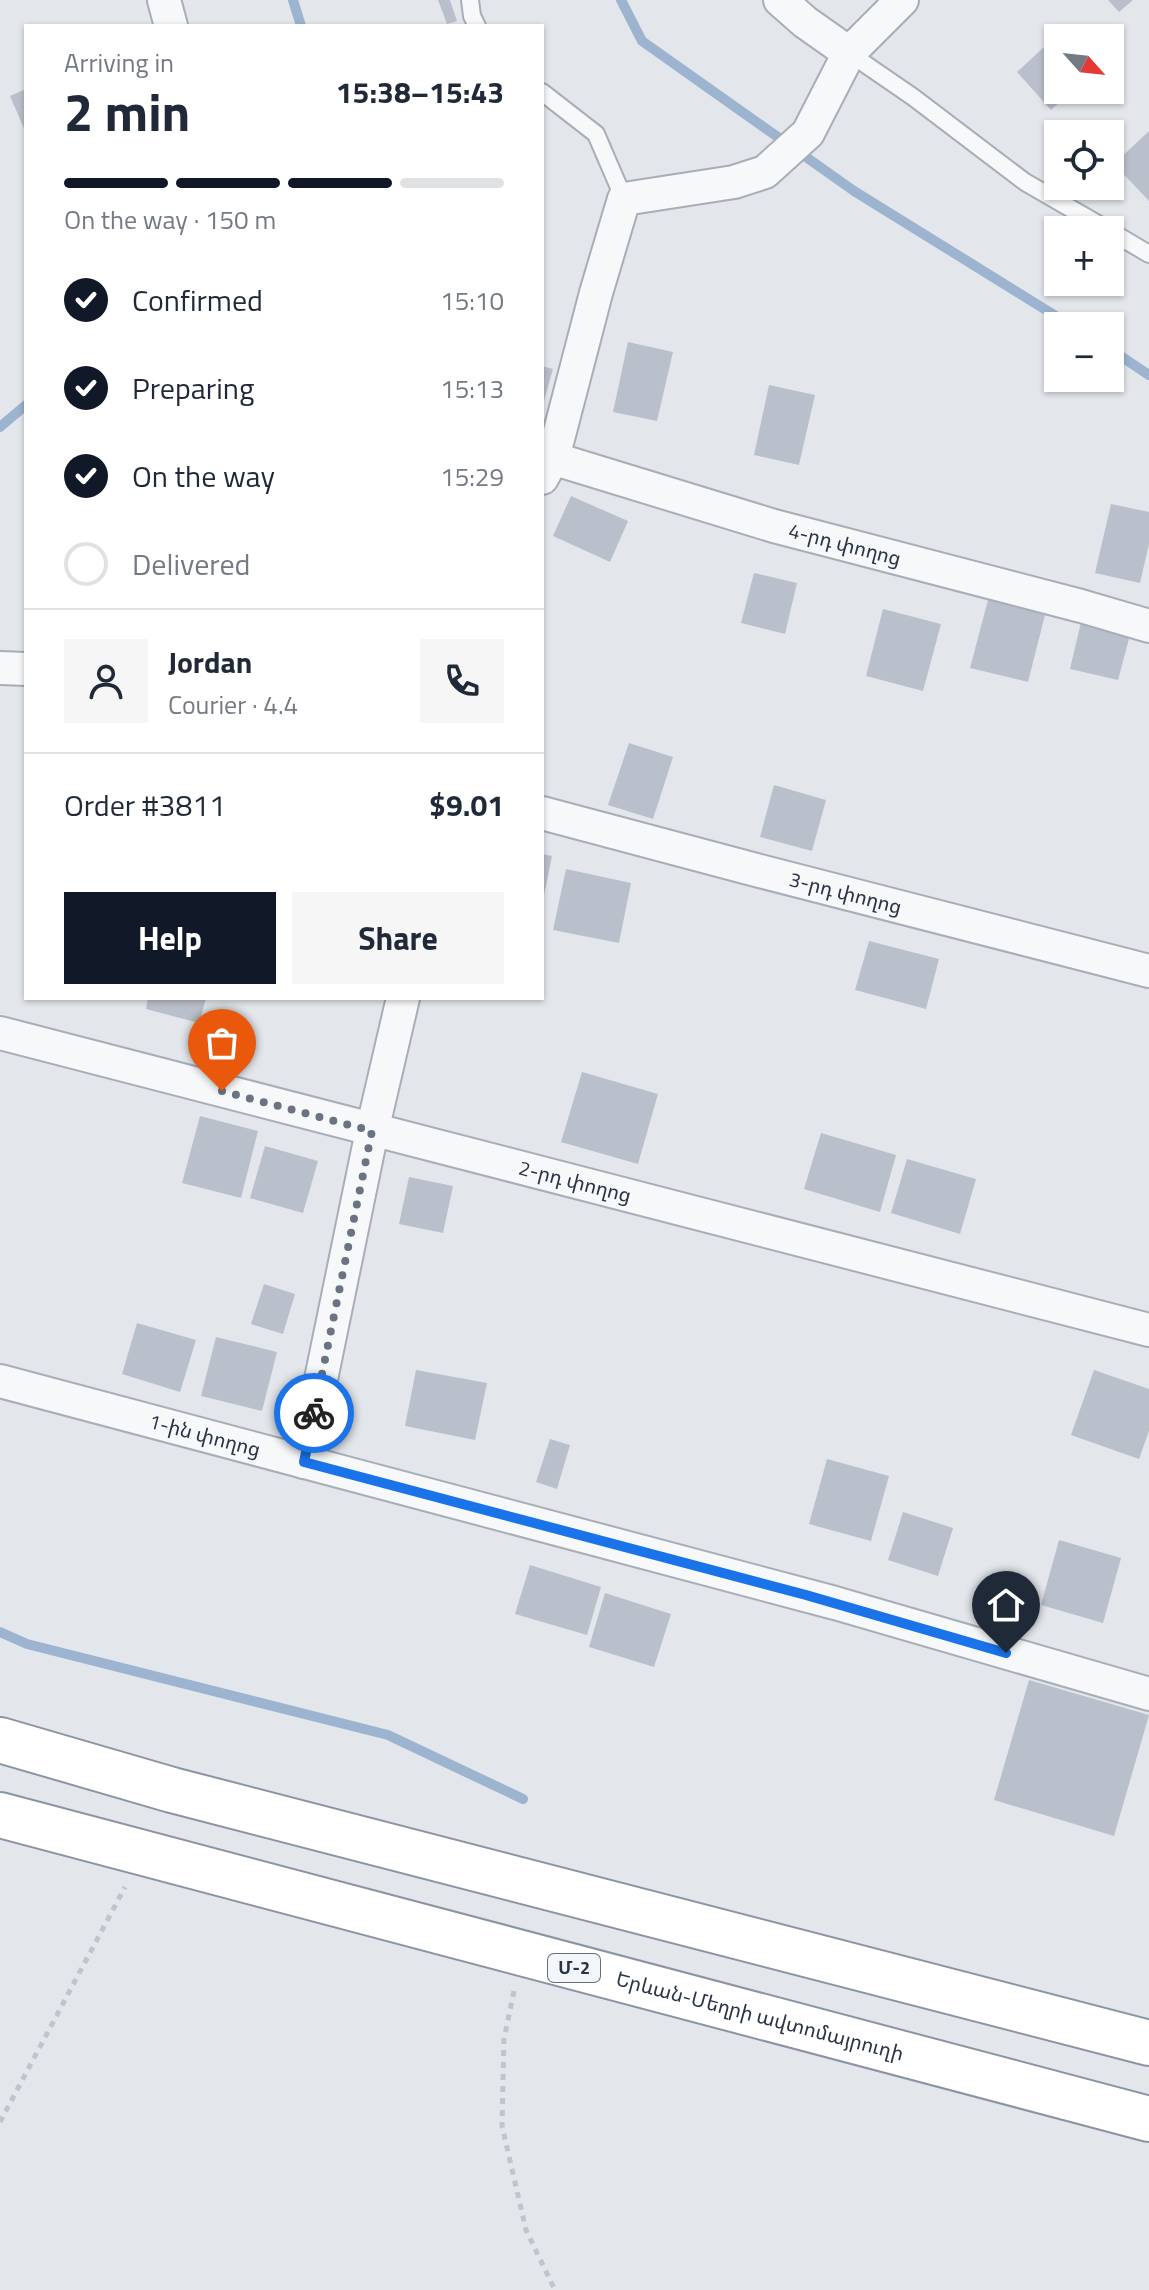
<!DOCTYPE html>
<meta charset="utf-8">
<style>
:root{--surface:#fff;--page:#f6f6f7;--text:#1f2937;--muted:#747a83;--line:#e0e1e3;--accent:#111827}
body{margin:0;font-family:"Titillium Web","Noto Sans Armenian",sans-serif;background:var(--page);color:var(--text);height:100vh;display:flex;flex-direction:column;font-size:30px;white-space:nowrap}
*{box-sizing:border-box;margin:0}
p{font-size:26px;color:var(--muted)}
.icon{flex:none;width:44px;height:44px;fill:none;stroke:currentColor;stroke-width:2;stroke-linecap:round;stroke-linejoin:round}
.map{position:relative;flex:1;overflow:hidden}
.sheet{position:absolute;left:24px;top:24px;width:520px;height:976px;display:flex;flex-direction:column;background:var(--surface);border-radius:0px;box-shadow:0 2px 6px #0004}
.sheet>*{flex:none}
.needle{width:52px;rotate:117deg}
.fabs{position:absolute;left:1044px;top:24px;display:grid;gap:16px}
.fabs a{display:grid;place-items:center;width:80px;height:80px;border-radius:0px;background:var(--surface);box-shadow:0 2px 6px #0004;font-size:40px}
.pin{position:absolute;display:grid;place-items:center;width:68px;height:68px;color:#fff;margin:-82px -34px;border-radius:50% 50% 50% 0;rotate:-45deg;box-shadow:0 0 8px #0007}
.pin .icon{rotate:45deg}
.courier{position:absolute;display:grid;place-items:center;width:80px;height:80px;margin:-40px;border:6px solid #1a73e8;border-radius:50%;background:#fff;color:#222;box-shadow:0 2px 10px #0007}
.head em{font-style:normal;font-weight:700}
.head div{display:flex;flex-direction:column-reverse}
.head{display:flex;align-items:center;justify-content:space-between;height:136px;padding:0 40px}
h1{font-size:52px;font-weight:700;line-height:60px}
.bar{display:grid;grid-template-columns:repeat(4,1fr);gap:12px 8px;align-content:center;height:96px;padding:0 40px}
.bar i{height:10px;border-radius:6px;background:var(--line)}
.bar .current{background:var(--accent)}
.bar p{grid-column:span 4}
.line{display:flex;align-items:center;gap:20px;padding:0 40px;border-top:2px solid var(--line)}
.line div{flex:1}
.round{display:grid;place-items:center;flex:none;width:84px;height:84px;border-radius:0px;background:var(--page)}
ol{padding:0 40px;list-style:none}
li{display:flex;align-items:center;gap:24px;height:88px}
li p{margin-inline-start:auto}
li .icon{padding:8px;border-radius:50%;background:var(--accent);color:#fff;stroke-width:4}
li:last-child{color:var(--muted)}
li i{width:44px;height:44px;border:4px solid var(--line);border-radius:50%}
.button{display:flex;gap:16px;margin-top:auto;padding:16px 40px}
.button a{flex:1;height:92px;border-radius:0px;background:var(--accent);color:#fff;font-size:32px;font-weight:700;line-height:92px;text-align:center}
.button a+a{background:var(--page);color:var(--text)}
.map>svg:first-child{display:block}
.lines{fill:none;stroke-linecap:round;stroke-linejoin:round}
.stream{stroke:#9cb4cf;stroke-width:10}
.building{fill:#bac0cb}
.service-casing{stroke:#a7aeb7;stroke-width:20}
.minor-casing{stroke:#a7aeb7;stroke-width:36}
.trunk-casing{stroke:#8994a4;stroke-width:48}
.path{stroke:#c1c5cb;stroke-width:5;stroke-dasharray:6 6;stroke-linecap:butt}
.service{stroke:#f7f8fa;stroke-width:16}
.minor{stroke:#f7f8fa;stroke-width:32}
.trunk{stroke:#fff;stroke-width:44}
.done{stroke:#6a7381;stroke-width:8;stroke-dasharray:0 14.4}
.route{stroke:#1a73e8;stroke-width:10}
.labels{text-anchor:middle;stroke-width:8;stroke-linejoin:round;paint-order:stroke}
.shield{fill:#f3f6f9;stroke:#666e7c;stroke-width:2}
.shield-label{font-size:18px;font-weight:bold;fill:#293447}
.street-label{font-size:20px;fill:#293447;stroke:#f3f6f9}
</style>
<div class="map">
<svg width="1149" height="2290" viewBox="0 0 1149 2290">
<rect width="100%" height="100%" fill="#e3e7ec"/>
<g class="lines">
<!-- stream -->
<g class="stream">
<polyline points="293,0 301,26"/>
<polyline points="621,0 642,41 854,191 1072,326"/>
<polyline points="1110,349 1149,375"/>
<polyline points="0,427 26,405"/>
<polyline points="0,1632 27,1644 388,1735 523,1799"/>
</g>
</g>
<!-- building -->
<g class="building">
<polygon points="438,0 450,0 457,21 447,24"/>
<polygon points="1108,0 1133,0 1119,12"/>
<polygon points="1056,36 1058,38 1058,90 1072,90 1051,110 1017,72"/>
<polygon points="26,89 26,133 10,96"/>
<polygon points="1149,131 1149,201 1114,164"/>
<polygon points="628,342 673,352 657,421 613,412"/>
<polygon points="542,366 553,369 543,404 542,404"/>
<polygon points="769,385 815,395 799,465 754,455"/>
<polygon points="571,496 628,521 610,562 553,536"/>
<polygon points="1111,504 1149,512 1149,544 1140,583 1095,573"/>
<polygon points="754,573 797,583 785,634 741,623"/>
<polygon points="988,600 1045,615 1028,682 970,668"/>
<polygon points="883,609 941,624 923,691 866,676"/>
<polygon points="1081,622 1130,635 1118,680 1070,669"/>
<polygon points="629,743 673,757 653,819 608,805"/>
<polygon points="774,785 826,800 812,851 760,837"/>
<polygon points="542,854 552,856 543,900 542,900"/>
<polygon points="566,869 631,883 619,943 553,930"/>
<polygon points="869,941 939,959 926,1009 855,990"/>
<polygon points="148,998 206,998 199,1023 146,1009"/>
<polygon points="582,1072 658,1094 638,1164 561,1142"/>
<polygon points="200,1116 258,1131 241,1198 182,1183"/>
<polygon points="821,1133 896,1155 880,1212 804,1189"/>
<polygon points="265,1146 318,1161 303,1213 250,1198"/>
<polygon points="907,1159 976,1179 960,1234 891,1213"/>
<polygon points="409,1177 453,1186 443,1233 399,1224"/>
<polygon points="264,1284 295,1294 283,1334 251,1324"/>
<polygon points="137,1323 196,1340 180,1392 122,1374"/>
<polygon points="216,1337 277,1352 262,1411 201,1396"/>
<polygon points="416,1370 487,1383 475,1440 405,1426"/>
<polygon points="1094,1370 1149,1389 1149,1431 1139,1459 1071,1435"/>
<polygon points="550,1439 570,1445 557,1489 536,1482"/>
<polygon points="827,1459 889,1476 871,1541 809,1524"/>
<polygon points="903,1512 953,1528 938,1576 888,1560"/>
<polygon points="1059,1540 1121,1558 1103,1623 1041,1605"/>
<polygon points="530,1565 601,1587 587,1635 515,1614"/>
<polygon points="605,1593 671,1614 654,1667 589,1647"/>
<polygon points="1029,1680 1149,1715 1114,1836 994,1800"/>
</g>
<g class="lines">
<defs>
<g id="service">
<polyline points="470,0 472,16 477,26"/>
<polyline points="849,53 913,97 1025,182 1108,230"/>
<polyline points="542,92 596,134 624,199"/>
<polyline points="1110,231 1149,254"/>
</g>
<g id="minor">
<polyline points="164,0 171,26"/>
<polyline points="780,0 805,22 849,53"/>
<path id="s1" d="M542,455l232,71 307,80 68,20"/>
<polyline points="542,478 553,458 596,293 624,199 734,182 765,172 808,133 849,53 902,0"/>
<polyline points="0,668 26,669"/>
<path id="s2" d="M542,813l214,57 393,101"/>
<path id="s3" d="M0,1033l1149,297"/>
<path id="s4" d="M0,1381l835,222 314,91"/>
<polyline points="304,1462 372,1131 403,998"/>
</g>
<g id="trunk">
<polyline points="0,1740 172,1790 1149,2043"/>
<path id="s5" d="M0,1815l1149,304"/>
</g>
</defs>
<!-- service casing -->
<use href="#service" class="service-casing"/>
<!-- minor casing -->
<use href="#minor" class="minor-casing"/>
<!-- trunk casing -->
<use href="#trunk" class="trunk-casing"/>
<!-- path -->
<g class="path">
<polyline points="514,1991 504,2039 502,2126 526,2230 555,2290"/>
<polyline points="0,2122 125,1887"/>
</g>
<!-- service -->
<use href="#service" class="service"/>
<!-- minor -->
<use href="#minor" class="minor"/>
<!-- trunk -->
<use href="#trunk" class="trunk"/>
</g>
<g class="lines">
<!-- done -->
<polyline class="done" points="222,1091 372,1131 314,1413"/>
<!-- route -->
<polyline class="route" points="314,1413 304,1462 806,1595 1006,1653"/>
</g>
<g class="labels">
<!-- shield labels -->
<rect class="shield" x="548" y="1954" width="52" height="28" rx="6"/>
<g class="shield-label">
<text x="574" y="1974">Մ-2</text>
</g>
<!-- street labels -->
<g class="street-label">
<text dy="7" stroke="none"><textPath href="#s1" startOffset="316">4-րդ փողոց</textPath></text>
<text dy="7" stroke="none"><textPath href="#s2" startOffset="314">3-րդ փողոց</textPath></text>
<text dy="7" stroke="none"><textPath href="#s3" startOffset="594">2-րդ փողոց</textPath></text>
<text dy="7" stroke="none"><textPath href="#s4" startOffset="212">1-ին փողոց</textPath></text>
<text dy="7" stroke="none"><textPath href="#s5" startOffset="786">Երևան-Մեղրի ավտոմայրուղի</textPath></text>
</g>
</g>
</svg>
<div class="fabs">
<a><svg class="needle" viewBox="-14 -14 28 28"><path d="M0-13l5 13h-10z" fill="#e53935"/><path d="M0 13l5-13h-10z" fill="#747a83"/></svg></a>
<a><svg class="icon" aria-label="locate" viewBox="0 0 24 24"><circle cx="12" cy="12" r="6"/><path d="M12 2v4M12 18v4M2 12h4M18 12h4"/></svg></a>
<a>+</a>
<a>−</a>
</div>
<div class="pin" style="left:222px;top:1091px;background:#ea580c"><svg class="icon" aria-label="bag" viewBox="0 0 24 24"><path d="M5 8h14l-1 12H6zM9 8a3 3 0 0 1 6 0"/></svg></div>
<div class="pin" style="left:1006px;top:1653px;background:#1f2937"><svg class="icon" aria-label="home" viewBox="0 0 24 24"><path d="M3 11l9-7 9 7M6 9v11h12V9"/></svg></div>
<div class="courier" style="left:314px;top:1413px"><svg class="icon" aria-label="bike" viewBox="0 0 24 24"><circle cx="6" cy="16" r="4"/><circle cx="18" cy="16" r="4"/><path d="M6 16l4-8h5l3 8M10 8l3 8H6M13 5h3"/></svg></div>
<section class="sheet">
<div class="head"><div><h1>2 min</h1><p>Arriving in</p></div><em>15:38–15:43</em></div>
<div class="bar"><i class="current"></i><i class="current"></i><i class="current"></i><i></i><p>On the way · 150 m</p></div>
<ol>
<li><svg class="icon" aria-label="check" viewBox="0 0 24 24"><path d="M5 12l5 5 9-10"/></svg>Confirmed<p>15:10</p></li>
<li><svg class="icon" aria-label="check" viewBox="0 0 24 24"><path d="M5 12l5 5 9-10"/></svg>Preparing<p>15:13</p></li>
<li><svg class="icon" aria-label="check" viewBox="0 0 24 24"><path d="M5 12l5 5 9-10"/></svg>On the way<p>15:29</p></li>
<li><i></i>Delivered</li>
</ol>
<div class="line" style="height:144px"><a class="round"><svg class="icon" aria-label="person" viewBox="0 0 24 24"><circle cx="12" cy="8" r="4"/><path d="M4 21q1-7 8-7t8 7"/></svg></a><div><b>Jordan</b><p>Courier · 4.4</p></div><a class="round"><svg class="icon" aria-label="phone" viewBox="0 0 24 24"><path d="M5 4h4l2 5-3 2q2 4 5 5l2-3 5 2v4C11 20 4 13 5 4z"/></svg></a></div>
<div class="line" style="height:104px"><div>Order #3811</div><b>$9.01</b></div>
<div class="button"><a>Help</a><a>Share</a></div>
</section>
</div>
